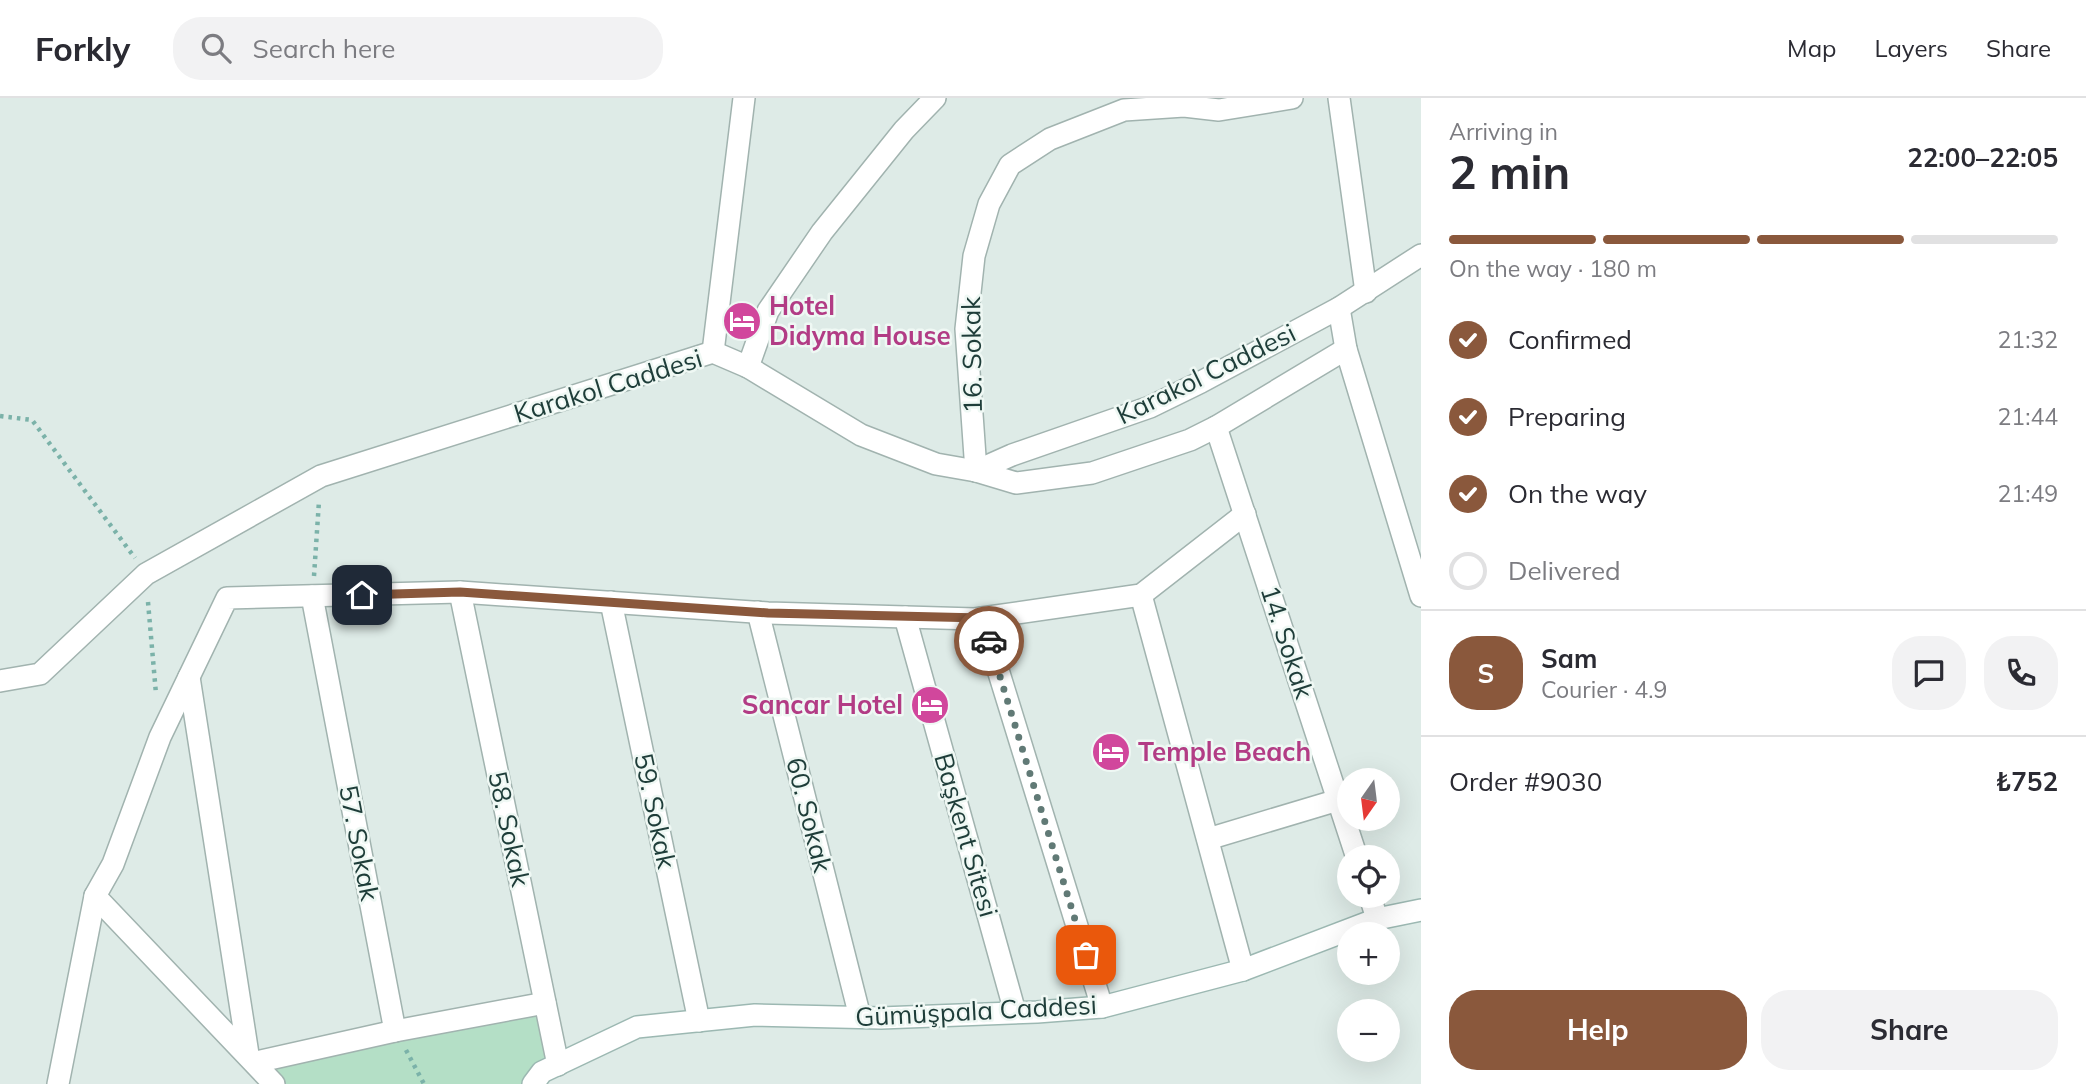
<!DOCTYPE html>
<meta charset="utf-8">
<style>
:root{--surface:#fff;--page:#f2f2f3;--text:#2b2b33;--muted:#7c7c81;--line:#e1e1e2;--accent:#8a583c}
body{margin:0;font-family:Mulish,sans-serif;background:var(--page);color:var(--text);height:100vh;display:flex;flex-direction:column;font-size:26px;white-space:nowrap}
*{box-sizing:border-box;margin:0}
p{font-size:23px;color:var(--muted)}
.icon{flex:none;width:38px;height:38px;fill:none;stroke:currentColor;stroke-width:2;stroke-linecap:round;stroke-linejoin:round}
.map{position:relative;flex:1;overflow:hidden}
.drawer{display:flex;flex-direction:column;background:var(--surface);width:665px}
.drawer>*{flex:none}
.needle{width:46px;rotate:194deg}
.fabs{position:absolute;left:1337px;top:670px;display:grid;gap:14px}
.fabs a{display:grid;place-items:center;width:63px;height:63px;border-radius:50%;background:var(--surface);box-shadow:0 7px 28px #0002;font-size:35px}
.pin{position:absolute;display:grid;place-items:center;width:60px;height:60px;color:#fff;margin:-30px;border-radius:14px;box-shadow:0 4px 10px #0006}
.courier{position:absolute;display:grid;place-items:center;width:70px;height:70px;margin:-35px;border:5px solid #8a583c;border-radius:50%;background:#fff;color:#222;box-shadow:0 2px 9px #0007}
.summary em{font-style:normal;font-weight:700}
.summary div{display:flex;flex-direction:column-reverse}
.summary{display:flex;align-items:center;justify-content:space-between;height:119px;padding:0 28px}
h1{font-size:46px;font-weight:700;line-height:52px}
.bar{display:grid;grid-template-columns:repeat(4,1fr);gap:10px 7px;align-content:center;height:84px;padding:0 28px}
.bar i{height:9px;border-radius:5px;background:var(--line)}
.bar .on{background:var(--accent)}
.bar p{grid-column:span 4}
.line{display:flex;align-items:center;gap:18px;padding:0 28px;border-top:2px solid var(--line)}
.line div{flex:1}
.round{display:grid;place-items:center;flex:none;width:74px;height:74px;border-radius:28px;background:var(--page)}
ol{padding:0 28px;list-style:none}
li{display:flex;align-items:center;gap:21px;height:77px}
li p{margin-inline-start:auto}
li .icon{padding:7px;border-radius:50%;background:var(--accent);color:#fff;stroke-width:4}
li:last-child{color:var(--muted)}
li i{width:38px;height:38px;border:4px solid var(--line);border-radius:50%}
.action{display:flex;gap:14px;margin-top:auto;padding:14px 28px}
.action a{flex:1;height:80px;border-radius:28px;background:var(--accent);color:#fff;font-size:28px;font-weight:700;line-height:80px;text-align:center}
.action a+a{background:var(--page);color:var(--text)}
header{display:flex;align-items:center;gap:42px;box-sizing:border-box;height:98px;padding:0 35px;background:var(--surface);border-bottom:2px solid var(--line)}
header strong{font-size:33px}
nav{display:flex;gap:38px;margin-inline-start:auto;font-size:24px}
.search{width:490px;height:63px;background:var(--page);display:flex;align-items:center;gap:18px;box-sizing:border-box;padding:0 24px;border-radius:28px;color:var(--muted);font-size:26px}
main{display:flex;flex:1;min-height:0}
.map>svg:first-child{display:block}
.park{fill:#b4dfc6}
.lines{fill:none;stroke-linecap:round;stroke-linejoin:round}
.street-casing{stroke:#a1b3af;stroke-width:24}
.secondary-casing{stroke:#9cb8b2;stroke-width:24}
.path{stroke:#7bb2a9;stroke-width:4.5;stroke-dasharray:3.5 5;stroke-linecap:butt}
.street{stroke:#fff;stroke-width:21}
.secondary{stroke:#fff;stroke-width:21}
.done{stroke:#617a76;stroke-width:7;stroke-dasharray:0 12.6}
.route{stroke:#8a583c;stroke-width:9}
.labels{text-anchor:middle;stroke-width:5;stroke-linejoin:round;paint-order:stroke}
.hotel-label{font-size:26px;font-weight:bold;fill:#b23c85;stroke:#eff8f4;text-anchor:start}
.street-label{font-size:26px;fill:#1e3d39;stroke:#eff8f4}
</style>
<header>
<strong>Forkly</strong>
<div class="search"><svg class="icon" aria-label="search" viewBox="0 0 24 24"><circle cx="10" cy="10" r="6"/><path d="M15 15l6 6"/></svg>Search here</div>
<nav><a>Map</a><a>Layers</a><a>Share</a></nav>
</header>
<main>
<div class="map">
<svg width="1421" height="986" viewBox="0 0 1421 986">
<rect width="100%" height="100%" fill="#deebe7"/>
<!-- park -->
<polygon class="park" points="545,905 558,967 533,986 274,986 256,964"/>
<g class="lines">
<defs>
<g id="street">
<polyline points="1339,0 1366,194"/>
<polyline points="1339,210 1346,251 1421,498"/>
<polyline points="713,254 744,0"/>
<polyline points="748,269 768,213 822,134 904,32 935,0"/>
<polyline points="1216,329 1357,760"/>
<polyline points="976,373 966,231 974,158 989,106 1010,67 1050,41 1124,12 1184,8 1219,12 1292,0"/>
<polyline points="976,373 1012,357 1150,309 1201,284 1339,210 1421,157"/>
<polyline points="460,494 558,967"/>
<polyline points="1141,497 1243,872"/>
<polyline points="312,498 395,933"/>
<polyline points="611,504 699,923"/>
<polyline points="758,514 860,919"/>
<polyline points="905,519 1015,914"/>
<polyline points="982,520 1102,909"/>
<polyline points="189,579 248,956"/>
<polyline points="0,583 40,576 146,476 321,378 713,254 748,269 861,337 936,366 976,373 1016,385 1092,375 1190,342 1216,329 1346,251"/>
<polyline points="1208,741 1338,702"/>
<polyline points="95,798 274,986"/>
<polyline points="1370,798 1377,821"/>
<polyline points="256,964 395,933 545,905"/>
<polyline points="58,986 95,798 113,766 160,639 227,500 460,494 768,515 975,521 1141,497 1245,416"/>
</g>
<polyline id="secondary" points="533,986 542,974 637,929 755,917 881,920 1037,914 1102,909 1243,872 1377,821 1421,812"/>
</defs>
<!-- street casing -->
<use href="#street" class="street-casing"/>
<!-- secondary casing -->
<use href="#secondary" class="secondary-casing"/>
<!-- path -->
<g class="path">
<polyline points="0,318 32,322 135,460"/>
<polyline points="314,478 319,403"/>
<polyline points="148,504 156,596"/>
<polyline points="406,952 424,986"/>
</g>
<!-- street -->
<use href="#street" class="street"/>
<!-- secondary -->
<use href="#secondary" class="secondary"/>
</g>
<g class="lines">
<!-- done -->
<polyline class="done" points="989,543 1086,857"/>
<!-- route -->
<polyline class="route" points="362,497 460,494 768,515 982,520 989,543"/>
</g>
<!-- icons -->
<defs>
<symbol id="hotel-disc" viewBox="-11 -11 22 22"><circle r="9.5" fill="#d1479c" stroke="#eff8f4"/><path d="M-6-4.5h1.5V1H6V5H4.5V3h-9V5H-6ZM-4 0a1.8 1.8 0 1 1 3.6 0ZM.5 0V-2.5h3Q6-2.5 6 0Z" fill="#fff"/></symbol>
</defs>
<g fill-rule="evenodd">
<use href="#hotel-disc" x="720" y="201" width="44" height="44"/>
<use href="#hotel-disc" x="908" y="585" width="44" height="44"/>
<use href="#hotel-disc" x="1089" y="632" width="44" height="44"/>
</g>
<g class="labels">
<!-- hotel labels -->
<g class="hotel-label">
<text x="769" y="217">Hotel<tspan x="769" dy="30">Didyma House</tspan></text>
<text x="903" y="616" text-anchor="end">Sancar Hotel</text>
<text x="1138" y="663">Temple Beach</text>
</g>
<!-- street labels -->
<g class="street-label">
<text transform="translate(972 257) rotate(-91)" y="9">16. Sokak</text>
<text transform="translate(1206 276) rotate(-26)" y="9">Karakol Caddesi</text>
<text transform="translate(608 288) rotate(-17)" y="9">Karakol Caddesi</text>
<text transform="translate(1287 544) rotate(72)" y="9">14. Sokak</text>
<text transform="translate(655 713) rotate(78)" y="9">59. Sokak</text>
<text transform="translate(809 717) rotate(76)" y="9">60. Sokak</text>
<text transform="translate(509 731) rotate(78)" y="9">58. Sokak</text>
<text transform="translate(966 737) rotate(74)" y="9">Başkent Sitesi</text>
<text transform="translate(359 745) rotate(79)" y="9">57. Sokak</text>
<text transform="translate(976 913) rotate(-3)" y="9">Gümüşpala Caddesi</text>
</g>
</g>
</svg>
<div class="fabs">
<a><svg class="needle" viewBox="-14 -14 28 28"><path d="M0-13l5 13h-10z" fill="#e53935"/><path d="M0 13l5-13h-10z" fill="#7c7c81"/></svg></a>
<a><svg class="icon" aria-label="locate" viewBox="0 0 24 24"><circle cx="12" cy="12" r="6"/><path d="M12 2v4M12 18v4M2 12h4M18 12h4"/></svg></a>
<a>+</a>
<a>−</a>
</div>
<div class="pin" style="left:1086px;top:857px;background:#ea580c"><svg class="icon" aria-label="bag" viewBox="0 0 24 24"><path d="M5 8h14l-1 12H6zM9 8a3 3 0 0 1 6 0"/></svg></div>
<div class="pin" style="left:362px;top:497px;background:#1f2937"><svg class="icon" aria-label="home" viewBox="0 0 24 24"><path d="M3 11l9-7 9 7M6 9v11h12V9"/></svg></div>
<div class="courier" style="left:989px;top:543px"><svg class="icon" aria-label="car" viewBox="0 0 24 24"><path d="M5 17H2v-5l4-1 3-4h7l3 4 3 1v5h-3M9 17h6M6 11h13"/><circle cx="7" cy="17" r="2"/><circle cx="17" cy="17" r="2"/></svg></div>
</div>
<section class="drawer">
<div class="summary"><div><h1>2 min</h1><p>Arriving in</p></div><em>22:00–22:05</em></div>
<div class="bar"><i class="on"></i><i class="on"></i><i class="on"></i><i></i><p>On the way · 180 m</p></div>
<ol>
<li><svg class="icon" aria-label="check" viewBox="0 0 24 24"><path d="M5 12l5 5 9-10"/></svg>Confirmed<p>21:32</p></li>
<li><svg class="icon" aria-label="check" viewBox="0 0 24 24"><path d="M5 12l5 5 9-10"/></svg>Preparing<p>21:44</p></li>
<li><svg class="icon" aria-label="check" viewBox="0 0 24 24"><path d="M5 12l5 5 9-10"/></svg>On the way<p>21:49</p></li>
<li><i></i>Delivered</li>
</ol>
<div class="line" style="height:126px"><b class="round" style="background:var(--accent);color:#fff">S</b><div><b>Sam</b><p>Courier · 4.9</p></div><a class="round"><svg class="icon" aria-label="chat" viewBox="0 0 24 24"><path d="M4 5h16v11H9l-5 4z"/></svg></a><a class="round"><svg class="icon" aria-label="phone" viewBox="0 0 24 24"><path d="M5 4h4l2 5-3 2q2 4 5 5l2-3 5 2v4C11 20 4 13 5 4z"/></svg></a></div>
<div class="line" style="height:91px"><div>Order #9030</div><b>₺752</b></div>
<div class="action"><a>Help</a><a>Share</a></div>
</section>
</main>
